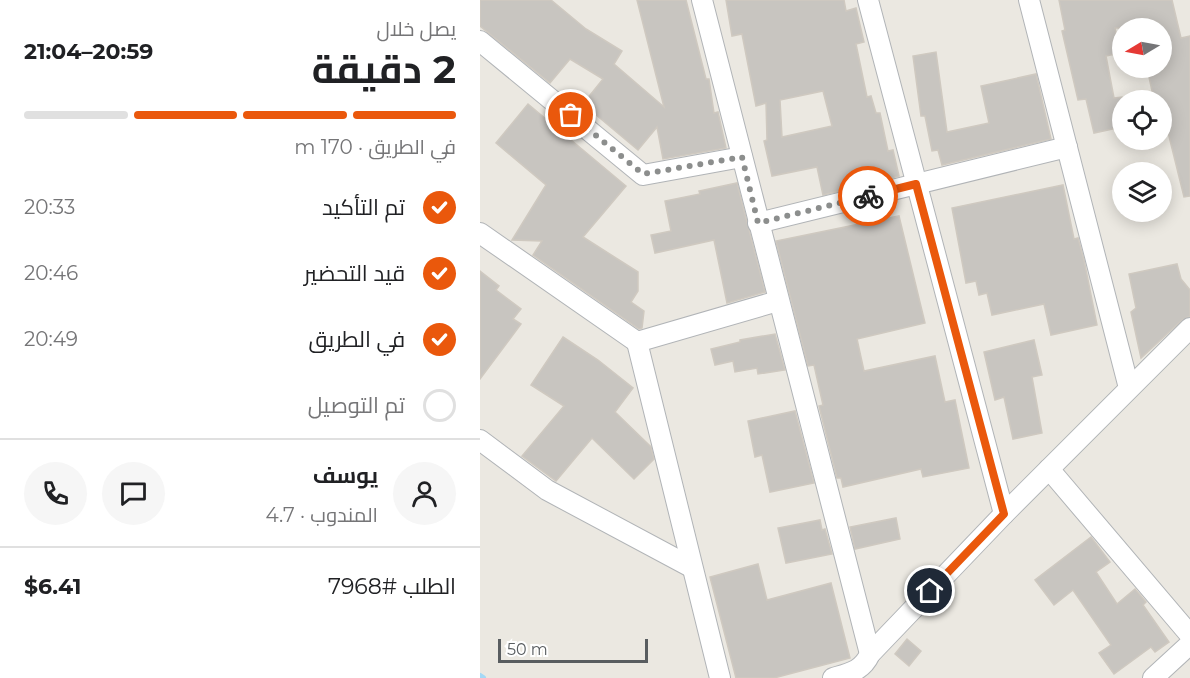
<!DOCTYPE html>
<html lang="ar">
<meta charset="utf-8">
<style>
:root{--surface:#fff;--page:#f6f6f6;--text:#202124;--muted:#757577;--line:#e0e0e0;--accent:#ea580c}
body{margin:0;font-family:Montserrat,Cairo,sans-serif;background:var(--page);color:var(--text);direction:rtl;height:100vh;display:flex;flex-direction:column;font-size:22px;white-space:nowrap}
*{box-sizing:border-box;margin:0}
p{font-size:20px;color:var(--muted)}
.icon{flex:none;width:33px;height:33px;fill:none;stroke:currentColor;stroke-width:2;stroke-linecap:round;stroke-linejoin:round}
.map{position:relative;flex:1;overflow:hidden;direction:ltr}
.sheet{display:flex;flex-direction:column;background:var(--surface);width:480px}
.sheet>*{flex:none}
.needle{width:39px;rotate:260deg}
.controls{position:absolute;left:632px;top:18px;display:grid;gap:12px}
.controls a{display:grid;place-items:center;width:60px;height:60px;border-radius:50%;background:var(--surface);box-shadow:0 3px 15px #0003;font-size:30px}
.scale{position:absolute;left:18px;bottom:15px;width:150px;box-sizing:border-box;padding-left:6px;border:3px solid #595d60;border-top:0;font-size:16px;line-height:21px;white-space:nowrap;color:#595d60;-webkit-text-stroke:4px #fff;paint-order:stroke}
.pin{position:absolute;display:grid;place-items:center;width:51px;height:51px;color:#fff;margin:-26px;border:3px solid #fff;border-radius:50%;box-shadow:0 2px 6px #0007}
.courier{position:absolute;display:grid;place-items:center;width:60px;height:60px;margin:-30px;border:4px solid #ea580c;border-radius:50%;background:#fff;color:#222;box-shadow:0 2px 8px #0007}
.headline em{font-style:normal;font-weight:700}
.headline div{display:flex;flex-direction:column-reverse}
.headline{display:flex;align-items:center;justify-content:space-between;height:102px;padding:0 24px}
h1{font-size:39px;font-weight:700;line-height:45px}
.bar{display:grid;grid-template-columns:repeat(4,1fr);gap:9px 6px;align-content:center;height:72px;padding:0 24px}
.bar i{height:8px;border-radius:4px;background:var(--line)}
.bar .active{background:var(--accent)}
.bar p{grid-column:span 4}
.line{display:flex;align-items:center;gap:15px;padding:0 24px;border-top:2px solid var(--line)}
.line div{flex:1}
.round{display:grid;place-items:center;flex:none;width:63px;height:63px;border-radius:32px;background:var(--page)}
ol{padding:0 24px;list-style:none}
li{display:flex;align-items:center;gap:18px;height:66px}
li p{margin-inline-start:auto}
li .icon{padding:6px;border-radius:50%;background:var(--accent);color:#fff;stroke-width:4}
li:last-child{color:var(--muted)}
li i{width:33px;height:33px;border:3px solid var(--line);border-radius:50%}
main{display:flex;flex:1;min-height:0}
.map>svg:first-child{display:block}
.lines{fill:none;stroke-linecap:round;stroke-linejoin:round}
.stream{stroke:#a5d9f6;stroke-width:6}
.building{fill:#c8c5c0;stroke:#cfc9c0;stroke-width:1.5;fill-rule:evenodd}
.minor-casing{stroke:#b1b4b7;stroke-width:22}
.minor{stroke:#fff;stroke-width:20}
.done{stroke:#8c8e8d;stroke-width:6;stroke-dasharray:0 10.8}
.route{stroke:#ea580c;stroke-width:8}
</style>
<main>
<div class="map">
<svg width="710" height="678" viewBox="0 0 710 678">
<rect width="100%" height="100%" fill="#ebe8e1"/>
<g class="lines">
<!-- stream -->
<polyline class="stream" points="0,676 3,678"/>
</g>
<!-- building -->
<g class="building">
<polygon points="0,0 71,0 106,29 142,51 134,64 184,107 157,0 206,0 226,79 229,79 234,113 238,112 246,148 183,159 177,127 158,150 103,104 123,79 90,59 70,83 0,26"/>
<path d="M246,0h118l2,11 10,-3 8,34 -8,2 11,53 4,-1 5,17h4l8,38 5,-1 6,26 -76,19 -6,-28 -45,9 -8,-35 3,-1 -1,-37 -10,3 -14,-72 -10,2zM343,91l9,35 -50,11 -2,-37z"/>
<polygon points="579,0 692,0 701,38 710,36 710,196 704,197 684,116 681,116 681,100 674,100 667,68 681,68 681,28 635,28 640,53 626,56 634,98 642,97 642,127 614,133 606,99 598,100 582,31 585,30"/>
<polygon points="456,52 467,132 509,123 501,86 556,74 571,139 462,165 458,150 452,151 445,116 441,116 433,56"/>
<polygon points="48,104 146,186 103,237 158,272 158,291 151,302 164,311 162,328 159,329 53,255 62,241 32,240 66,185 16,143"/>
<polygon points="257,183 285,292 247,303 234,240 175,253 171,235 191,231 185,201 220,194 219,191"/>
<polygon points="583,185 594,239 598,238 604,260 617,325 571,335 564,304 512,315 507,293 499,295 496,281 486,283 472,208"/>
<polygon points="419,216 445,323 377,339 384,371 455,356 465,402 475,400 489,468 443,477 441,469 363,487 361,478 357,478 339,406 343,405 334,365 328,366 296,241"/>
<polygon points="697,264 701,279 710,290 710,316 702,320 661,358 651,312 656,308 649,274"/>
<polygon points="0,271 19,286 16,290 41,309 33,319 41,324 0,379"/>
<polygon points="295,334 305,370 278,374 277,368 255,372 253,361 235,365 231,349 260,342 260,340"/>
<polygon points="83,337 118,360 153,388 135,412 171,447 174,459 154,479 112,438 76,481 42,456 84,406 51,385"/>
<polygon points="554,340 562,375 552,377 562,433 533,439 524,397 515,400 504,352"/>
<polygon points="315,411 334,483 290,492 282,455 275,457 268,421"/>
<polygon points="416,518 420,539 375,549 370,527"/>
<polygon points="340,520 342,530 345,529 352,554 306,563 298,528"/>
<polygon points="611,537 630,562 616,572 637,604 655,589 666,602 663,605 689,642 675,652 671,647 634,674 619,653 631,645 593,590 574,605 555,580"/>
<polygon points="278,564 287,600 351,583 370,658 294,678 256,678 230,577"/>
<polygon points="427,639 441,651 429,666 415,654"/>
</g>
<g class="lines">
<defs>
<g id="minor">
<polyline points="222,0 390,654"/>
<polyline points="388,0 524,514"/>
<polyline points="549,0 649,388"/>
<polyline points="0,41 163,175 262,157"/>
<polyline points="278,223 587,147"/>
<polyline points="0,233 157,342 298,301"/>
<polyline points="157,342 240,678"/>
<polyline points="0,440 67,490 211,567"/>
<polyline points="569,469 710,635"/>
<path d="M353,678c17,-5 29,-7 37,-24l134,-140 186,-186"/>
<polyline points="673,678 710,644"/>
</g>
</defs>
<!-- minor casing -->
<use href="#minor" class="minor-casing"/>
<!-- minor -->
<use href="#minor" class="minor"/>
</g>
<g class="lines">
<!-- done -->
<polyline class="done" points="91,115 163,174 262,157 278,223 388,196"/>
<!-- route -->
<polyline class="route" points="388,196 436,184 524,514 450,591"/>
</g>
</svg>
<div class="controls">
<a><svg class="needle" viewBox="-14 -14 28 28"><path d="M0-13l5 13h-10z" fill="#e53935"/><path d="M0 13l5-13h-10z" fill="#757577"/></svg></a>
<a><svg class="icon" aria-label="locate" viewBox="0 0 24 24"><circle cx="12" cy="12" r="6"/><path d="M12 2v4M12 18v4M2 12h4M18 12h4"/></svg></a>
<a><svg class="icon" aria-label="layers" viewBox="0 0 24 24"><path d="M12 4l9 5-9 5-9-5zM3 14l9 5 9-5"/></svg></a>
</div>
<div class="scale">50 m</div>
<div class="pin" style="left:91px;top:115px;background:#ea580c"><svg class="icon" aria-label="bag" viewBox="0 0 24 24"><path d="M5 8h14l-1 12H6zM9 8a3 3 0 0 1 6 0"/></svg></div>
<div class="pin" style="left:450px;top:591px;background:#1f2937"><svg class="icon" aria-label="home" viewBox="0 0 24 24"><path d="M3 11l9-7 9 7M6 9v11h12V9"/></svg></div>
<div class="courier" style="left:388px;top:196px"><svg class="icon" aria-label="bike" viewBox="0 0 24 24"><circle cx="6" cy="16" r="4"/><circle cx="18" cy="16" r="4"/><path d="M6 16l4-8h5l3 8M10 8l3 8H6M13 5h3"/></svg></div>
</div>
<section class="sheet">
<div class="headline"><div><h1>2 دقيقة</h1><p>يصل خلال</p></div><em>20:59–21:04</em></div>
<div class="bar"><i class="active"></i><i class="active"></i><i class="active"></i><i></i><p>في الطريق · 170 m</p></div>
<ol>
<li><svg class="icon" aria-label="check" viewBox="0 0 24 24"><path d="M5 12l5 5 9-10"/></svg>تم التأكيد<p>20:33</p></li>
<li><svg class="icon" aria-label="check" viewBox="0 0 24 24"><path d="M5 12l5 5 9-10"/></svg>قيد التحضير<p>20:46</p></li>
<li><svg class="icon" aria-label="check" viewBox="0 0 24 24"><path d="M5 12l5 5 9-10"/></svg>في الطريق<p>20:49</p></li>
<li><i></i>تم التوصيل</li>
</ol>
<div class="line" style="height:108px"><a class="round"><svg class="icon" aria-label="person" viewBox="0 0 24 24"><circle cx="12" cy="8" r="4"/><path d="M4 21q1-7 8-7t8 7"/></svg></a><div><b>يوسف</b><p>المندوب · 4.7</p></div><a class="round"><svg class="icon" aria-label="chat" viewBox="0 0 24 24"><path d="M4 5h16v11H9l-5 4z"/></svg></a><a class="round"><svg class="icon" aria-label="phone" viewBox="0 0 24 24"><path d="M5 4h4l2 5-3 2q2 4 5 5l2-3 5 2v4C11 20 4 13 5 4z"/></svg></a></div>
<div class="line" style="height:78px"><div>الطلب #7968</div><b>$6.41</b></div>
</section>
</main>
